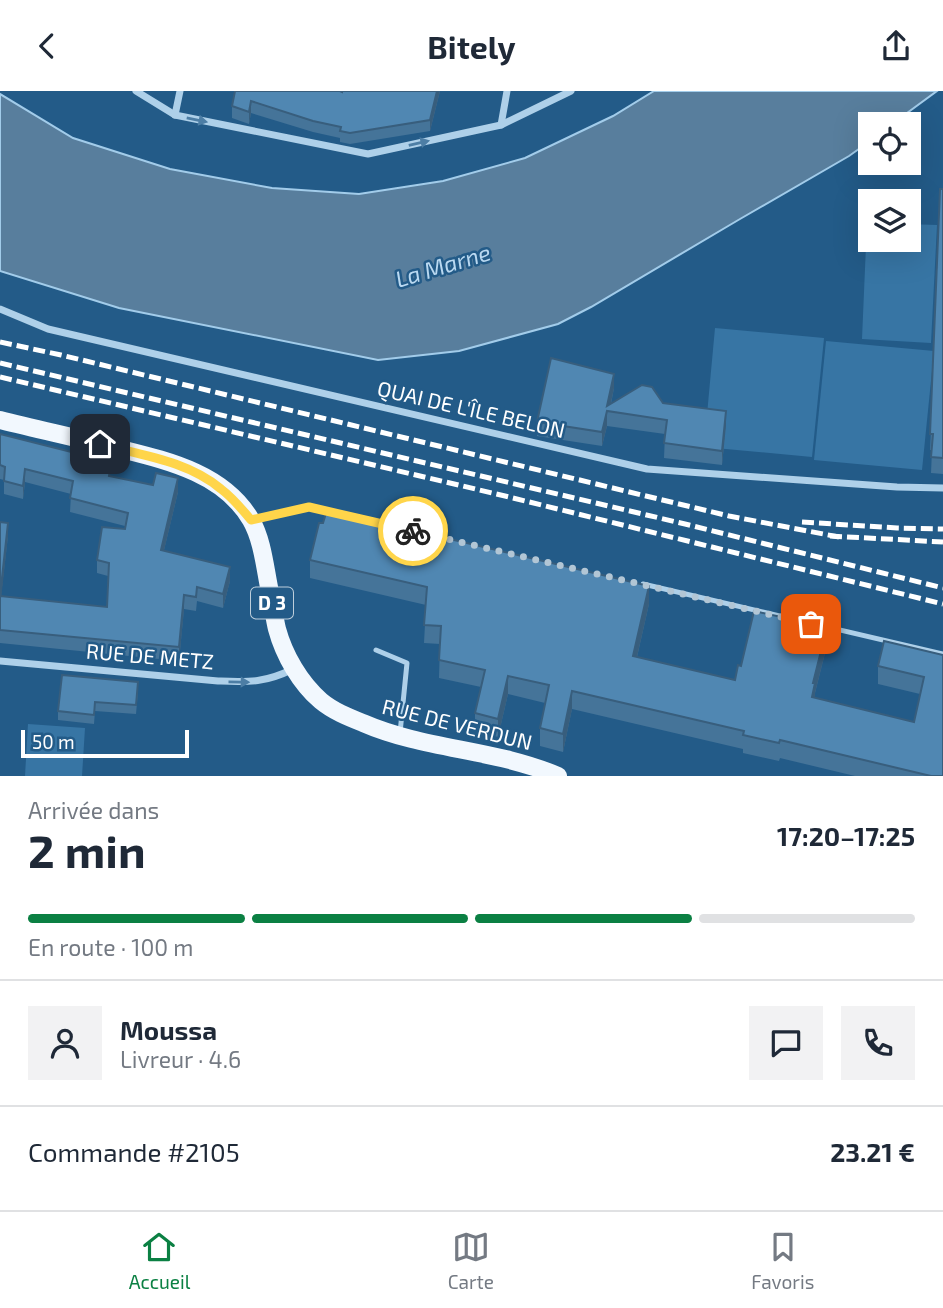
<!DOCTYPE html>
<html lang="fr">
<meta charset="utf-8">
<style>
:root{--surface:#fff;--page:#f2f2f3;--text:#1f2937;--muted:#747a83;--line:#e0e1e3;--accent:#0b8043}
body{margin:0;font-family:"Exo 2",sans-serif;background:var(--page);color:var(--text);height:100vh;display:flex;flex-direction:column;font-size:26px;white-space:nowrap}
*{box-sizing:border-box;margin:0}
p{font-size:23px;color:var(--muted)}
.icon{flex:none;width:38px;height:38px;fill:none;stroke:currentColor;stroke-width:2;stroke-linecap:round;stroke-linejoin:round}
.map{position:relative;height:685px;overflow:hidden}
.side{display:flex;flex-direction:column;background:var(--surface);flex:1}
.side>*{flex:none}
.tools{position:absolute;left:858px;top:21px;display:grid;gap:14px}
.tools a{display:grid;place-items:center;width:63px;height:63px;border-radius:0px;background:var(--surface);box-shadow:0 7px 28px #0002;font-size:35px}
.scale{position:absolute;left:21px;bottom:18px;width:168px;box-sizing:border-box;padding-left:7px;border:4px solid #fff;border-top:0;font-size:19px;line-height:24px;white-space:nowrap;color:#fff;-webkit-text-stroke:5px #235b88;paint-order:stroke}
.pin{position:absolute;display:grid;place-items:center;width:60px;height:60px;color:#fff;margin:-30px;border-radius:14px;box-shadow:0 4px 10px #0006}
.courier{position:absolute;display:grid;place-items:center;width:70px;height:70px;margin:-35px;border:5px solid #ffd54a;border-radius:50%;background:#fff;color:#222;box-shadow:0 2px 9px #0007}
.head em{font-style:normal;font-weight:700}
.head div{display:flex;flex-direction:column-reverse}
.head{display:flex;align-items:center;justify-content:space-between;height:119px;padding:0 28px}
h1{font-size:46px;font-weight:700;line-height:52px}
.bar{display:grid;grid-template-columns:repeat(4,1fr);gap:10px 7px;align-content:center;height:84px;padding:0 28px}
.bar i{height:9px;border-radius:5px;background:var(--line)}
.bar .current{background:var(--accent)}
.bar p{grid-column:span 4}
.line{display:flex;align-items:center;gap:18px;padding:0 28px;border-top:2px solid var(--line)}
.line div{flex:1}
.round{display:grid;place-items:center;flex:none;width:74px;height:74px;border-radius:0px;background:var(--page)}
header{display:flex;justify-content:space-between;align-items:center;height:91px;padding:0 28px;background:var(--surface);font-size:32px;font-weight:700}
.tabs{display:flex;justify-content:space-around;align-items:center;height:98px;border-top:2px solid var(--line);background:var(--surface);font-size:19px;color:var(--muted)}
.tabs a{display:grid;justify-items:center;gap:4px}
.tabs .current{color:var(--accent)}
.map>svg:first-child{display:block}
.green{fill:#3775a4}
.water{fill:#587e9d;stroke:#a2ccea;stroke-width:2}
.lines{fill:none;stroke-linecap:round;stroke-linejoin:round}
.service{stroke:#aed0e9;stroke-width:5}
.minor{stroke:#aed0e9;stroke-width:7}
.primary{stroke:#f2f8fe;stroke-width:18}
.rail{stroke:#fff;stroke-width:5;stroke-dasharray:12 5;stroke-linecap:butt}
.wall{fill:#457499}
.shaded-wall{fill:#385e7d}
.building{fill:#5087b2;stroke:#385e7d;stroke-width:2}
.oneway{fill:#4d7ea5}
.done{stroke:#b2c6d5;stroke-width:7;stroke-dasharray:0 12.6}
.route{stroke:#ffd54a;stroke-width:9}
.labels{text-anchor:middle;stroke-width:5;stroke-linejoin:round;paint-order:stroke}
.shield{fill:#235b88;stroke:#bdcedb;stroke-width:2}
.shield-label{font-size:19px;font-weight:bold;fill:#fff}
.street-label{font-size:21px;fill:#fff;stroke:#235b88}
.water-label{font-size:23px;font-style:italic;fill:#bad9f1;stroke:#235b88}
</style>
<header><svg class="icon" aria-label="back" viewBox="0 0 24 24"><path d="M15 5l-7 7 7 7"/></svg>Bitely<svg class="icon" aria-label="share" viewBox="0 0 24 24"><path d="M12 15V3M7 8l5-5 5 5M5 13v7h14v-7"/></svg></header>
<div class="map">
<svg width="943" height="685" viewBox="0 0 943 685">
<rect width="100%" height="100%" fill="#235b88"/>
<!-- green -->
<g class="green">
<polygon points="867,131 870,131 870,149 908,149 908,133 937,134 931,252 862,248"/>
<polygon points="715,237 824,247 812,366 704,356"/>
<polygon points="826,250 934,260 922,379 814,369"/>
<polygon points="28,633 85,637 82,685 25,685"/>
</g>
<!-- water -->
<polygon class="water" points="654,0 937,0 892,33 870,33 870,50 849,65 740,128 591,216 558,233 459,260 378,269 119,217 0,180 0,3 73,47 170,78 272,97 359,103 443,90 525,67 613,25"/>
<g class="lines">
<!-- service -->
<g class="service">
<polyline points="254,429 309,416 333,422"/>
<polyline points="643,493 943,563"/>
<polyline points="376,559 407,572 400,642"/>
</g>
<!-- minor -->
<g class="minor">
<polyline points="136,0 175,24 368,63 501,34 571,0"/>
<polyline points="175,24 180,0"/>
<polyline points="501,34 507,0"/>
<polyline points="0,218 48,238 647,378 897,396 943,397"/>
<path d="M0,570l218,20c31,1 47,2 75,-12"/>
</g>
<!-- primary -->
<path class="primary" d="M0,329c36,9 73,17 109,26 50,13 113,24 142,74 12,21 14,49 19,72 3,12 4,25 7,37 7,26 23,54 44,72 12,10 27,16 42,22 62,27 133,26 195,53"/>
<!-- rail -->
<g class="rail">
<polyline points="0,251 61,264 729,425 839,446"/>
<polyline points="0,272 685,433 943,497"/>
<polyline points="0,286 505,405 943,513"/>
<polyline points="802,431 897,437 943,438"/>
<polyline points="830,445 943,451"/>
</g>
</g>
<!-- wall -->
<g class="wall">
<polygon points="235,0 342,1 342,0 440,0 430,40 350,53 340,51 340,47 313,41 251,22 249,33 232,27 232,15"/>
<polygon points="943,98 943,383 931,382 932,359 930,359"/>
<polygon points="614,297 611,313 663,312 726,334 722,374 664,367 665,343 607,335 602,355 537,345 537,331"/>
<polygon points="0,343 111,386 178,401 164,459 230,490 223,517 197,510 196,520 184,518 179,570 0,552 0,431 8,445 1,505 107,516 108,485 97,482 97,469 125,438 125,435 70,421 71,403 25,391 23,408 4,403 4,389 0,388"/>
<polygon points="310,469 649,513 637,566 735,589 741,575 827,554 815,602 815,607 914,631 920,603 878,593 878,575 943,564 943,685 855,685 780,667 779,670 743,662 743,658 572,618 563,661 540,655 540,637 545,612 508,603 498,646 475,640 475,622 481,596 439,587 440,553 424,552 426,514 310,487"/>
<polygon points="138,600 136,623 95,620 94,633 58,629 58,620"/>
</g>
<!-- shaded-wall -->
<g class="shaded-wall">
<polygon points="437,0 440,0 430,40 430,29"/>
<polygon points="251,10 251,22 249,33 249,21"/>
<polygon points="614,283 614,297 609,321 607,315"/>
<polygon points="607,320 607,335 602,355 602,341"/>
<polygon points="726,320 726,334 722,374 722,360"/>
<polygon points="25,378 25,391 23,408 23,395"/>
<polygon points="178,387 178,401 161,472 161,459"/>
<polygon points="8,432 8,445 0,518 0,505"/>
<polygon points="230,476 230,490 223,517 223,503"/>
<polygon points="649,495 649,513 633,583 633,565"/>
<polygon points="184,504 184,518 179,570 179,556"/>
<polygon points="827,536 827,554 815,602 815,610 812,624 813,592"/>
<polygon points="508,585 508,603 498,646 498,628"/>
<polygon points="572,600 572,618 563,661 563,643"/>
</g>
<!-- building -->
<g class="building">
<polygon points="235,0 340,0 342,1 342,0 437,0 430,29 350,42 340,40 341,36 313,30 251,10 249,21 232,15"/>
<polygon points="940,98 943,98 943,367 931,366 933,343 930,343"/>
<polygon points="551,267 614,283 607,315 642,294 652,296 663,312 726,320 722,360 664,352 667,329 607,320 602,341 537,331"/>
<polygon points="0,343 111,371 109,385 153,394 156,382 178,387 161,459 230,476 223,503 197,496 196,506 184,504 179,556 0,539 0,505 107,516 109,472 97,469 102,436 125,438 128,422 70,407 73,390 25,378 23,395 4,390 5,376 0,374"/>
<polygon points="327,419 649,495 633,565 735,589 738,574 741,575 754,520 827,536 813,592 815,592 812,606 914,631 924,586 878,575 884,550 943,564 943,685 931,685 780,649 779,652 743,644 744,640 572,600 563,643 540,637 549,594 508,585 498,628 475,622 485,579 439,569 441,535 424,534 427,496 310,469 319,432 323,432"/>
<polygon points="0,431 8,432 0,505"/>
<polygon points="62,584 138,591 136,614 95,611 94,624 58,620"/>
</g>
<!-- one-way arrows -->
<defs><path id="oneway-solid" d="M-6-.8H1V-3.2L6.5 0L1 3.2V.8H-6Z" transform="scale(1.75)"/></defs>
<g class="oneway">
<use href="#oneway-solid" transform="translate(197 29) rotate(11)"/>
<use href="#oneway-solid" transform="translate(419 52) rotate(-13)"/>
<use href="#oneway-solid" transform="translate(239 591) rotate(1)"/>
</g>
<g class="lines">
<!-- done -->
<polyline class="done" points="413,440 811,533"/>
<!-- route -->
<path class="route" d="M100,353c41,11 88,17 121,45 12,9 21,20 30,31l58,-13 104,24"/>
</g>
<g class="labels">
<!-- shield labels -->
<rect class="shield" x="251" y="496.5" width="42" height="31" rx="5"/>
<g class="shield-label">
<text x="272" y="519">D 3</text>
</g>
<!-- street labels -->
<g class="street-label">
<text transform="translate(471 319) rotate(13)" y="7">QUAI DE L'ÎLE BELON</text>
<text transform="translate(150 566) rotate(5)" y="7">RUE DE METZ</text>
<text transform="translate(457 634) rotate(14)" y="7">RUE DE VERDUN</text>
</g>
<!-- water labels -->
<g class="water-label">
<text transform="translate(443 175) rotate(-17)" y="8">La Marne</text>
</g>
</g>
</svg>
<div class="tools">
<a><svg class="icon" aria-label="locate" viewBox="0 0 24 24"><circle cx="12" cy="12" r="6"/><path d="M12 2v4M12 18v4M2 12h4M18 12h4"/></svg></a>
<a><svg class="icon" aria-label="layers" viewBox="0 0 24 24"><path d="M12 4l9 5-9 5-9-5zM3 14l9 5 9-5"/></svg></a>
</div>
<div class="scale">50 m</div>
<div class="pin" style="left:811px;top:533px;background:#ea580c"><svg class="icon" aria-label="bag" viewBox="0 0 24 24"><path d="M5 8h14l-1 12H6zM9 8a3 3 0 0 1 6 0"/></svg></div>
<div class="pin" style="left:100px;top:353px;background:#1f2937"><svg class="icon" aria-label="home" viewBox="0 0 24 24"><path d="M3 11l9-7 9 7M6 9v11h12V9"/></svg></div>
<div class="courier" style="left:413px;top:440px"><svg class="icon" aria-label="bike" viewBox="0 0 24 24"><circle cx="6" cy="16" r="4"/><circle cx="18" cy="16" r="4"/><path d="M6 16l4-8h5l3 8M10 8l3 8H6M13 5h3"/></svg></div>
</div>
<section class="side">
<div class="head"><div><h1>2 min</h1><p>Arrivée dans</p></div><em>17:20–17:25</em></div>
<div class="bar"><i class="current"></i><i class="current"></i><i class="current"></i><i></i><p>En route · 100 m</p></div>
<div class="line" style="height:126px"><a class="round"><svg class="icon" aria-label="person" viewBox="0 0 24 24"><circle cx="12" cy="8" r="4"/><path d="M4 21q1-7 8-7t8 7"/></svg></a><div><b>Moussa</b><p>Livreur · 4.6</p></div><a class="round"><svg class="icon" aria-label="chat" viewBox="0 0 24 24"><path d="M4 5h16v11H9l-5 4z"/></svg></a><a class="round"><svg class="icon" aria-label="phone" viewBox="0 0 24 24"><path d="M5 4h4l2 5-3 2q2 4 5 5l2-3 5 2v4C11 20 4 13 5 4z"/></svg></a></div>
<div class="line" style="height:91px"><div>Commande #2105</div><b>23.21 €</b></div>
</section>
<nav class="tabs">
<a class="current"><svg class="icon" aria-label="home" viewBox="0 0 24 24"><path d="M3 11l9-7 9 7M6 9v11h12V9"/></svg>Accueil</a>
<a><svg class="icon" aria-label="map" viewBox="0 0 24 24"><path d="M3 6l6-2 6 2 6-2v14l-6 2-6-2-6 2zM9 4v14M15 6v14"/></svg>Carte</a>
<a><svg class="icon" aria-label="saved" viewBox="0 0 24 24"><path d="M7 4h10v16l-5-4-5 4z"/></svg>Favoris</a>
</nav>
